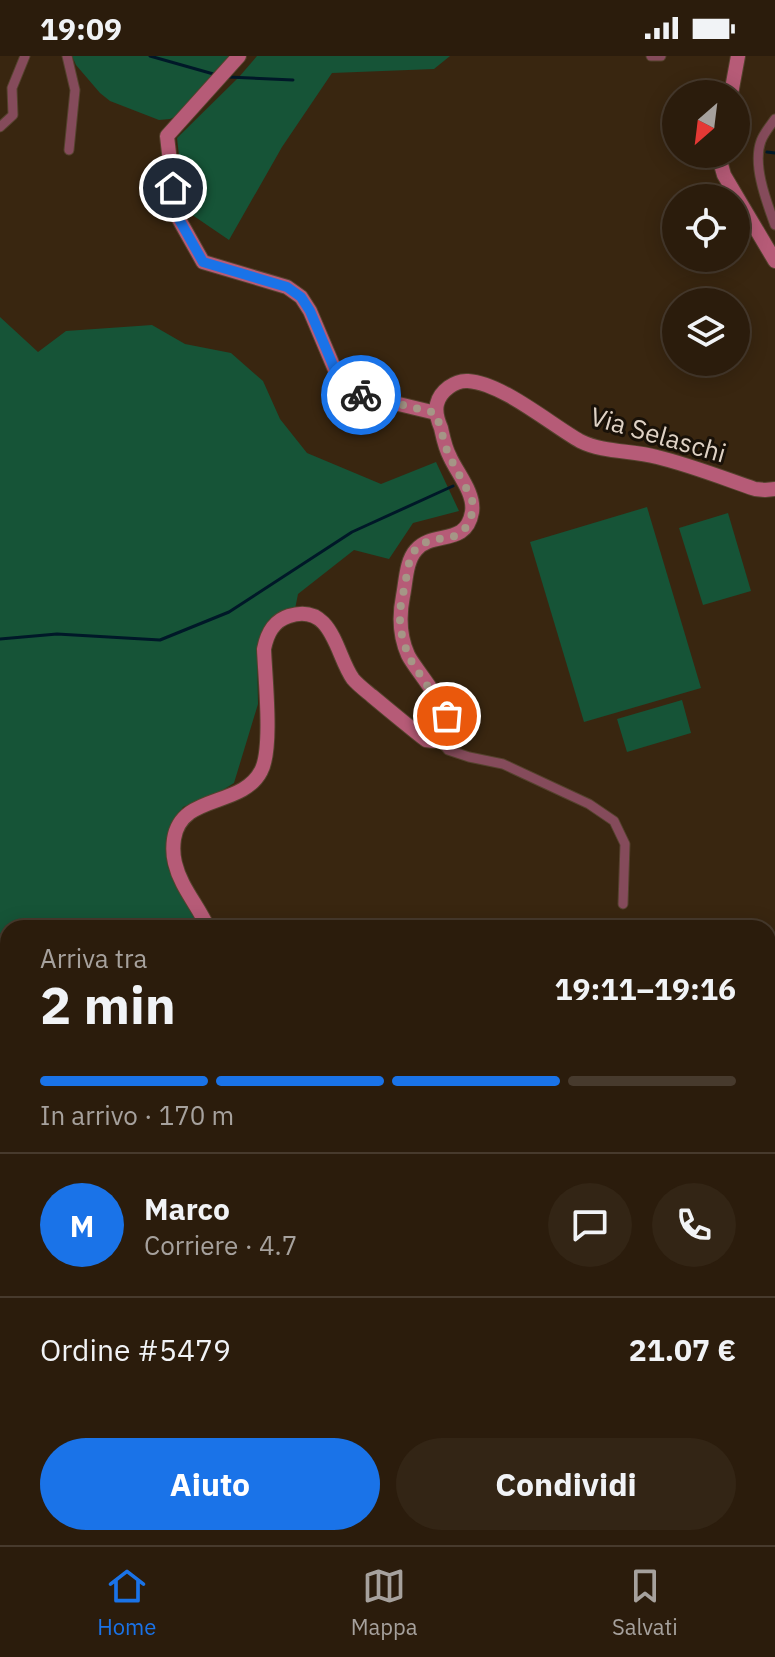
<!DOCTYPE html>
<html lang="it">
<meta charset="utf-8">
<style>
:root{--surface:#2b1c0c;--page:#332515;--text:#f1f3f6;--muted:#a6a19d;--line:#473a2d;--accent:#1a73e8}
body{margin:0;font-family:"IBM Plex Sans",sans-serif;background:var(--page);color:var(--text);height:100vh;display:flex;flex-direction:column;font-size:30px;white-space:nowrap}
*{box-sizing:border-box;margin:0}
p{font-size:26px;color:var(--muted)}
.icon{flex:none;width:44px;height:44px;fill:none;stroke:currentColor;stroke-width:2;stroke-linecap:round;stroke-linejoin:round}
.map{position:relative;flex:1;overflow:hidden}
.sheet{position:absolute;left:0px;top:864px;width:776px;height:626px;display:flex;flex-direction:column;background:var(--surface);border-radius:24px 24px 0 0;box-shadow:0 4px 20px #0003,0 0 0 2px var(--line)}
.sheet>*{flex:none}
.needle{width:52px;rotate:208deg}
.buttons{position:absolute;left:662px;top:24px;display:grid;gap:16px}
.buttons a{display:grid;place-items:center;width:88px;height:88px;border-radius:50%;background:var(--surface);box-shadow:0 4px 20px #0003,0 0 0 2px var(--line);font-size:40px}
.pin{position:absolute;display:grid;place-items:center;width:68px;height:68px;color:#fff;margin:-34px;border:4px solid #fff;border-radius:50%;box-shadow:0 2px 8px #0007}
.courier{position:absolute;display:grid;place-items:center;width:80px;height:80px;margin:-40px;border:6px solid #1a73e8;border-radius:50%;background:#fff;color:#222;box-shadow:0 2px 10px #0007}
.summary em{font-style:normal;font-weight:700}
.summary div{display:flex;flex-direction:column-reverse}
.summary{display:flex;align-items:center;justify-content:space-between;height:136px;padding:0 40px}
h1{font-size:52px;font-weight:700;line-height:60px}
.bar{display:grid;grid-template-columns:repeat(4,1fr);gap:12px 8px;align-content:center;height:96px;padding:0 40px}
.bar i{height:10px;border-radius:6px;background:var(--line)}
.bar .active{background:var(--accent)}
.bar p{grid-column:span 4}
.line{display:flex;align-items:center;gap:20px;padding:0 40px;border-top:2px solid var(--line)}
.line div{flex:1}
.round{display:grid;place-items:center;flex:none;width:84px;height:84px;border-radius:42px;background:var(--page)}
.cta{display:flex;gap:16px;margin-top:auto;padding:16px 40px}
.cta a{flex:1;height:92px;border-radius:48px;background:var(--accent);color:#fff;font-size:32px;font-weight:700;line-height:92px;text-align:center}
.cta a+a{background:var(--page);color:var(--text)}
.status{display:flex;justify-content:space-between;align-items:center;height:56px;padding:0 40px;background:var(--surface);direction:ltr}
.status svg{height:22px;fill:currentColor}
.tab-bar{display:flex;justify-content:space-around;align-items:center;height:112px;border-top:2px solid var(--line);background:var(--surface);font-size:22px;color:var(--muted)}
.tab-bar a{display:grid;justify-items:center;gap:4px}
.tab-bar .active{color:var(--accent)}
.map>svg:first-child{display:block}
.green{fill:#165437}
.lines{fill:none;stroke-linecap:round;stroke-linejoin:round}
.stream{stroke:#001828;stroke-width:3}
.street-casing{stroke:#54422d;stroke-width:11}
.secondary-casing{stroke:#54422d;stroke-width:16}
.street{stroke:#854b5b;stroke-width:9}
.secondary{stroke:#b65b77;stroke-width:14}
.done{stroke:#a59686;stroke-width:8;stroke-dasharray:0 14.4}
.route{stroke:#1a73e8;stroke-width:10}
.labels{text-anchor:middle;stroke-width:6;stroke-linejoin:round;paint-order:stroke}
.street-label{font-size:26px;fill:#dfd2c5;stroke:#191108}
</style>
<div class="status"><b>19:09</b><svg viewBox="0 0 49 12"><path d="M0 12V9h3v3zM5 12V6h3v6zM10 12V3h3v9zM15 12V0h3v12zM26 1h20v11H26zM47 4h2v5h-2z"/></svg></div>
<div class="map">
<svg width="775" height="1489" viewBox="0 0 775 1489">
<rect width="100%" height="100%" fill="#392610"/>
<!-- green -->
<g class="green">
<polygon points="72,0 229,0 193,40 181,58 170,63 159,64 110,45 100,37 76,9"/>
<polygon points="257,0 450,0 434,13 332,17 282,91 229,184 185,154 177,82 239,21"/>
<polygon points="0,261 38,296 66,275 152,269 185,288 231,297 263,325 280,363 307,397 381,428 436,406 459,455 413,467 389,503 354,494 298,538 295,553 257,592 258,648 234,727 218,737 183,751 168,778 167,808 177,833 197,860 198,872 8,872 8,884 0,877"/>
<polygon points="647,451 701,632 584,666 530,486"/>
<polygon points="728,457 751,535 703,549 679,472"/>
<polygon points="682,644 691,677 627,696 617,663"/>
<polygon points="0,914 8,921 8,1108 0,1104"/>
<polygon points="8,1242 8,1482 678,1482 685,1489 0,1489 0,1254"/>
<polygon points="775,1442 775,1489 714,1489 720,1482 768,1482 768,1445"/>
</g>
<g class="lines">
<!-- stream -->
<g class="stream">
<polyline points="150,0 217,19"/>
<polyline points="228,21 293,24"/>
<polyline points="767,96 775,97"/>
<polyline points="0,583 57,578 160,584 229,556 352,476 453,430"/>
<polyline points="0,997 8,996"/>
</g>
<defs>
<g id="street">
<polyline points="67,0 75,34 69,94"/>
<polyline points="651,0 661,0"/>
<path d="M775,63c-5,7 -11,14 -14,22 -9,24 6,62 14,84"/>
<polyline points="0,71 13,59 12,32 25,0"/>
<polyline points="440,684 448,694 469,701 503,708 589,748 614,765 625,788 623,848"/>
</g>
<g id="secondary">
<polyline points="239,0 167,80 176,158 203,206 287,231 301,241 310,255 338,321 357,338 436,357"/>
<polyline points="731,38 738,0"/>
<polyline points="718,98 724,119 775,205"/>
<path d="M208,872c-10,-23 -27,-40 -33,-65 -2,-8 -2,-17 -1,-24 7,-46 68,-31 87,-68 12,-22 4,-94 3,-122 3,-15 9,-28 25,-33 44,-14 47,40 64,63 5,6 13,12 19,17 18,15 36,30 54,44 6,1 12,2 17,-2 21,-16 -27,-66 -35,-83 -9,-20 -9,-39 -5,-59 3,-15 3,-35 13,-46 17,-20 50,-3 56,-38 3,-19 -15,-39 -22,-55 -5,-9 -7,-20 -9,-29 -3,-7 -6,-16 -4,-24 3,-13 18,-24 31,-23 34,2 82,43 112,60 24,12 51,9 77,16 33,8 66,21 98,32l10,1 10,-1"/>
<polyline points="0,898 8,907"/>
<polyline points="0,1169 8,1167"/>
<polyline points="0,1196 8,1194"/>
</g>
</defs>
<!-- street casing -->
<use href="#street" class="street-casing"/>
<!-- secondary casing -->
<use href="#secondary" class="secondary-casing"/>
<!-- street -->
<use href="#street" class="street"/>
<!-- secondary -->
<use href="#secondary" class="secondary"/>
</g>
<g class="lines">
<!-- done -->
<polyline class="done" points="361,339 436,357 448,398 472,443 473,454 469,467 463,475 455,480 428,485 417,491 410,502 400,554 400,572 408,600 447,660"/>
<!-- route -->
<polyline class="route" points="173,132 176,158 203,206 287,231 301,241 310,255 338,321 357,338 361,339"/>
</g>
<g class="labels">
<!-- street labels -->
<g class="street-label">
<text transform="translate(658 379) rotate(16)" y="9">Via Selaschi</text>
</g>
</g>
</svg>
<div class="buttons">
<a><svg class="needle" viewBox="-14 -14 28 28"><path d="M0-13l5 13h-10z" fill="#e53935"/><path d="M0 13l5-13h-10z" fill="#a6a19d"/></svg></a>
<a><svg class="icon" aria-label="locate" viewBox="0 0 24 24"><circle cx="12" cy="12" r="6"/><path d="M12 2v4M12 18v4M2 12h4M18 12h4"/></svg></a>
<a><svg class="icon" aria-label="layers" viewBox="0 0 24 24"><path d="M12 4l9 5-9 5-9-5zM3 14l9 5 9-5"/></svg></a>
</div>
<div class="pin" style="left:447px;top:660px;background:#ea580c"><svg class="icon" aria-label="bag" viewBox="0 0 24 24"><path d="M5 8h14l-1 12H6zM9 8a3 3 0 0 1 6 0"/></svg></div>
<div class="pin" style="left:173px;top:132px;background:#1f2937"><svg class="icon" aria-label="home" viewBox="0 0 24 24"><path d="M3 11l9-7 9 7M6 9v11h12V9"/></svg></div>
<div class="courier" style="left:361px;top:339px"><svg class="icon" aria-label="bike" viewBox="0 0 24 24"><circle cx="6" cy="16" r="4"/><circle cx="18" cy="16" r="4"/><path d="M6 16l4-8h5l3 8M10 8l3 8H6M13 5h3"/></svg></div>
<section class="sheet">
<div class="summary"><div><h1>2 min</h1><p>Arriva tra</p></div><em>19:11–19:16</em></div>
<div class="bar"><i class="active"></i><i class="active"></i><i class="active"></i><i></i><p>In arrivo · 170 m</p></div>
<div class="line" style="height:144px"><b class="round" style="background:var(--accent);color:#fff">M</b><div><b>Marco</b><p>Corriere · 4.7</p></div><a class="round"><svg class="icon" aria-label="chat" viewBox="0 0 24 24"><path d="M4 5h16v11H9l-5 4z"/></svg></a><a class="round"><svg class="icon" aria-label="phone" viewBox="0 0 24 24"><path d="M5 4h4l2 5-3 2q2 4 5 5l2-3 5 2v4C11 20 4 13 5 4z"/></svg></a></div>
<div class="line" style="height:104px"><div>Ordine #5479</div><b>21.07 €</b></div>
<div class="cta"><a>Aiuto</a><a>Condividi</a></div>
</section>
</div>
<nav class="tab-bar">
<a class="active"><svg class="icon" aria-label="home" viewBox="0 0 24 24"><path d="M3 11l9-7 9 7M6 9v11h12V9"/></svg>Home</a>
<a><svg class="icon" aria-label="map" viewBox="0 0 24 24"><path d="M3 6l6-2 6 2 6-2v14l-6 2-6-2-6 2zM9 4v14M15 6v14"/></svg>Mappa</a>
<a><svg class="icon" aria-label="saved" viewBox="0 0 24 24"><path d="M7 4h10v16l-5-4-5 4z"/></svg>Salvati</a>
</nav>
